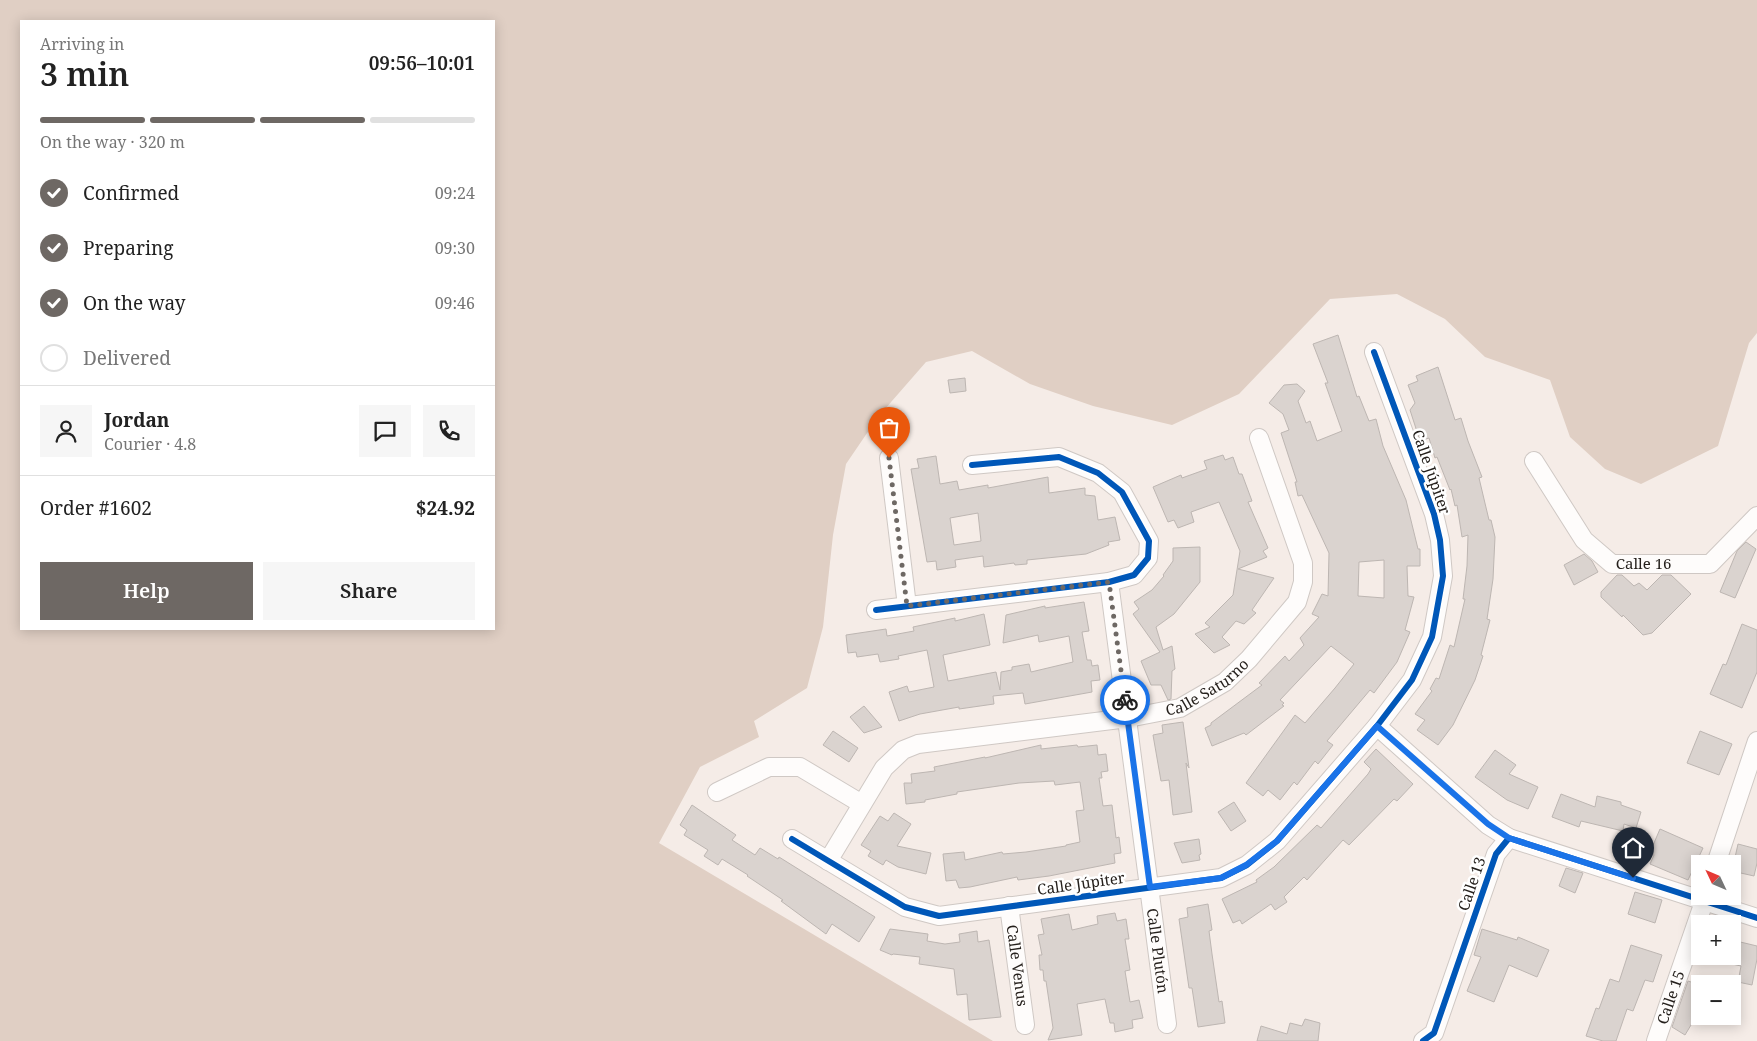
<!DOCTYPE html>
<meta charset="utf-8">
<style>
:root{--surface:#fff;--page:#f6f6f6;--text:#222;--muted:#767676;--line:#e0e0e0;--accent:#6e6864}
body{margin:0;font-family:"Noto Serif",serif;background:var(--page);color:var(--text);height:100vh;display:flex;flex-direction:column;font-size:19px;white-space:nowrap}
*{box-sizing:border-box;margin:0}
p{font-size:16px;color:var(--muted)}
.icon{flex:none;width:28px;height:28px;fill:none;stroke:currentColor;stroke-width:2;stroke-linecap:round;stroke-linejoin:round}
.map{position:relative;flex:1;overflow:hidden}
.sheet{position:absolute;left:20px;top:20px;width:475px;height:610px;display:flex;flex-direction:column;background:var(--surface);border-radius:0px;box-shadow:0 2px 12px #0003}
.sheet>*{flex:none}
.needle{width:32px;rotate:314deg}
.controls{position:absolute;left:1691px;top:855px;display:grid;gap:10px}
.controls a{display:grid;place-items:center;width:50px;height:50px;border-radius:0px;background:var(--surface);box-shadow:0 2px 12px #0003;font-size:25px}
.pin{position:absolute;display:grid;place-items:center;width:42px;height:42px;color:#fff;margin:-51px -21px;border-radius:50% 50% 50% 0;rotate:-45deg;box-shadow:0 0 5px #0007}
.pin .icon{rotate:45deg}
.courier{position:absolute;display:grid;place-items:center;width:50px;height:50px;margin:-25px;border:4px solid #1a73e8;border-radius:50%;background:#fff;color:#222;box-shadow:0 1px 6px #0007}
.overview em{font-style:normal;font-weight:600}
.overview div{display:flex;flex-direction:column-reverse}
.overview{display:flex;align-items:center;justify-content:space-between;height:85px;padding:0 20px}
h1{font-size:32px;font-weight:600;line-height:38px}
.bar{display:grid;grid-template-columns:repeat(4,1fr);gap:8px 5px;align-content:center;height:60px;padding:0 20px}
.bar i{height:6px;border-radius:4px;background:var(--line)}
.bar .current{background:var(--accent)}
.bar p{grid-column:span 4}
.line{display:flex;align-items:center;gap:12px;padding:0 20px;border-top:1px solid var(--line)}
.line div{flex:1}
.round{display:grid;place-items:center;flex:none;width:52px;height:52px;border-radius:0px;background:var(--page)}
ol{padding:0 20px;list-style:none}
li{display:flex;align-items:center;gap:15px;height:55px}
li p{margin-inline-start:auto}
li .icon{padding:5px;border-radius:50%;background:var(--accent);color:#fff;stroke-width:4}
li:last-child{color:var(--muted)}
li i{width:28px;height:28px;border:2px solid var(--line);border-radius:50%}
.button{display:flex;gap:10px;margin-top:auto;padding:10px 20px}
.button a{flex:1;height:58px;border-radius:0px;background:var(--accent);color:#fff;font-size:20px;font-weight:600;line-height:58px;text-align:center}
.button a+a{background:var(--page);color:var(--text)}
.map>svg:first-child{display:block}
.green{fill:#e0cfc4;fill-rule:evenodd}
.building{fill:#dad3cf;stroke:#bdb6b2;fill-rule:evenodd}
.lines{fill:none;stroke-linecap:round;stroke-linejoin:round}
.street-casing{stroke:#cfc8c4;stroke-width:20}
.street{stroke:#fefcfb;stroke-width:18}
.cycleway-casing{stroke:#fff;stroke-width:9}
.cycleway{stroke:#0057b8;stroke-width:6}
.done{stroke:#6e6864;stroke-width:5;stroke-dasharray:0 9}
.route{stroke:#1a73e8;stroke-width:6}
.labels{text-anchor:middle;stroke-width:5;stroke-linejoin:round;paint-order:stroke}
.street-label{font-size:15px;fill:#26211d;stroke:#fff}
</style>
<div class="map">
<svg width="1757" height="1041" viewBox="0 0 1757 1041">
<rect width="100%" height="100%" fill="#f5ece7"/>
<!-- green -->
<path class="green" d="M0,0h1757v333l-8,10 -31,103 -77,38 -36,-15 -35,-32 -20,-57 -65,-23 -40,-38 -48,-25 -67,5 -91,95 -67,31 -79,-19 -63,-22 -58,-33 -46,11 -48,55 -32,47 -13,71 -10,92 -16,61 -53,33 5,16 -59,30 -41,76 334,198h-993zM21,21h473v608h-473z"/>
<!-- building -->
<g class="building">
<path d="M1338,335l19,62 2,-1 10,25 7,-2 7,27 23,54 12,49h2v17h-13l1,30 6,1 -9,33 5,2 -13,30 -23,31 -4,-3 -43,51 6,4 -15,19 -3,-3 -18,24 -3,-3 -14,18 -12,-10 -5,6 -17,-13 49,-68 10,8 30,-35 19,-24 -23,-18 -51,54 4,3 -2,2 2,1 -38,29 -2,-2 -32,13 -7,-18 6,-3v-2l51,-38 -3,-2 26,-27 4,5 15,-16 -4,-7 19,-21 -7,-3 10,-20 6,2 1,-43 -27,-58 -4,1 -3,-14h2l-16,-49 8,-3 -6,-16 -14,-11 15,-18 13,-1 8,7 -7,10 8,22 4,-2 7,20 25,-10 -17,-48h3l-15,-39zM1384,560v38l-26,-2 1,-34z"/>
<polygon points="1438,367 1455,420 1461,418 1468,441 1482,477 1479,478 1489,520 1491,520 1495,537 1493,579 1487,619 1490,620 1481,655 1483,656 1475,680 1453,725 1438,745 1417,730 1425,720 1415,714 1432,691 1430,689 1436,678 1439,679 1450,645 1454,647 1465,599 1463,599 1467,566 1468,535 1462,537 1457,505 1455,506 1451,489 1450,490 1437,457 1435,458 1429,438 1420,441 1410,410 1415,403 1408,385 1418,381 1416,376"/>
<polygon points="965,378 966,391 950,393 948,380"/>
<polygon points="1223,455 1225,460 1233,457 1239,474 1242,474 1252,501 1248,502 1268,548 1263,551 1267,557 1238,569 1274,578 1252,610 1256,613 1244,624 1236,621 1222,637 1230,645 1214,653 1195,634 1210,627 1205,623 1233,595 1240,551 1219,502 1191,512 1194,522 1178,528 1174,520 1168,522 1153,487 1181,475 1182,478 1207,469 1204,461"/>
<path d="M936,456l4,28 17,-3 2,9 29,-5v3l60,-11 1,16 36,-5v7l10,1 3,24 17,-3 5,23 -12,2 1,3 -23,9 -59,6v4l-12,1 -1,-2 -30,4 -1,-11 -28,4 1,7 -19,3 -1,-9 -9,1 -16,-93 8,-1 -2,-9zM978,513l3,28 -27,4 -4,-27z"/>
<polygon points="1746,542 1756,549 1735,598 1720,592 1737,551"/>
<polygon points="1200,547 1200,582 1174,614 1156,627 1163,650 1172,646 1175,669 1172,671 1171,699 1168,700 1161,685 1151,685 1141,661 1160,652 1133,614 1139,609 1134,602 1152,590 1164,576 1163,575 1173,561 1173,548"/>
<polygon points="1584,554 1592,561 1598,572 1574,585 1564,565"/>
<polygon points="1617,575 1622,575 1634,586 1639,583 1647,590 1662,575 1671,575 1691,594 1652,633 1643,635 1623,615 1622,617 1601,597 1601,592"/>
<polygon points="1084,602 1089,631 1082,632 1087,660 1091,660 1092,666 1098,665 1100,680 1091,681 1092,692 1025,704 1023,693 993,696 994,704 959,709 959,707 920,714 899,721 889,692 907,686 909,692 934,687 927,650 898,656 899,659 880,662 878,654 857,657 856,652 848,653 846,635 886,629 887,636 914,631 913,627 955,618 955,621 984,614 990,645 943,655 948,681 996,672 1000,690 1001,672 1012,670 1012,667 1029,664 1031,672 1073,662 1069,636 1039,642 1038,635 1003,643 1006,615 1045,606 1045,608"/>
<polygon points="1742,624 1757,630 1757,672 1742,708 1710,694 1723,664 1726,665"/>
<polygon points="864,706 882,727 864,733 850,717"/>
<polygon points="1183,722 1189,768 1186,763 1192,812 1173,815 1169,780 1161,781 1153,735 1163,733 1162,725"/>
<polygon points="833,731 858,748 849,762 823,745"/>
<polygon points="1700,731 1732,744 1719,775 1687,763"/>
<polygon points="1041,745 1041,749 1077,745 1078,747 1097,745 1098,755 1106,754 1108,771 1101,772 1102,778 1099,778 1103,806 1112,805 1116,838 1119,837 1121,853 1114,854 1115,863 1049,876 1018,880 1017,877 970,887 959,888 956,880 946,881 943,854 964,852 965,860 1002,852 1003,854 1026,852 1066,846 1066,845 1080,842 1076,811 1084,810 1080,782 1055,785 1054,781 1019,783 957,792 957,794 925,800 925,802 906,804 904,783 912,783 911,774 935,771 934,767 985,757 985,758"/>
<polygon points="1376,749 1413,784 1397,801 1394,799 1349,845 1343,840 1307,880 1304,877 1284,897 1287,902 1275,910 1271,904 1242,924 1240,920 1233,923 1222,899 1257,882 1256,880 1274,867 1317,825 1321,828 1368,774 1371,769 1364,762"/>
<polygon points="1495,750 1516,765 1509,774 1538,787 1528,809 1507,800 1475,777"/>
<polygon points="1561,794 1595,807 1597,796 1621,802 1621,805 1641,812 1636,828 1624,824 1623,831 1581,821 1579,827 1552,817"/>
<polygon points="1234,802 1246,821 1231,831 1218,812"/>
<polygon points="692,805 736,835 732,840 755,855 760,848 778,859 779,857 875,917 859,942 832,924 826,934 781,901 783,900 747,876 748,875 722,859 718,865 704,856 708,850 684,835 687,830 680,825"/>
<polygon points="894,813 911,824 897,846 931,853 926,874 898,867 886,860 883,865 868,856 871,851 861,845 880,816 888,821"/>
<polygon points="1660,829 1703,848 1688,880 1650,864 1654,855 1651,850"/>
<polygon points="1199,839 1201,854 1199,855 1200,860 1182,863 1174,843"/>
<polygon points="1738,844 1757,849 1757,863 1754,876 1732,871"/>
<polygon points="1566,868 1583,873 1575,893 1559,886"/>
<polygon points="1635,892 1662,900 1655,923 1628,914"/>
<polygon points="1208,904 1212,930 1209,931 1212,954 1219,1002 1222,1001 1225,1023 1198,1027 1192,988 1189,988 1179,919 1188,917 1187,908"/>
<polygon points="1115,913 1117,921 1126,919 1129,939 1125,939 1130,970 1125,971 1130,1002 1139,1000 1143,1018 1132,1020 1133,1028 1115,1032 1114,1023 1110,1023 1105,999 1077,1004 1082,1035 1048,1040 1053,1028 1046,981 1044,981 1043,970 1040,970 1039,955 1042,955 1038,935 1044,934 1041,919 1069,914 1072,930 1098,924 1097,916"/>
<polygon points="890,929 928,934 927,941 945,944 960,942 959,934 977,931 978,942 989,940 1001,1017 969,1020 967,994 957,995 954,969 919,964 920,957 893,954 892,955 880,950"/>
<polygon points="1482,929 1517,940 1518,937 1549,950 1537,977 1509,965 1494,1002 1467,991 1481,957 1474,955"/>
<polygon points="1732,940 1757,946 1757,959 1752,985 1738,982 1741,966 1732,964"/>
<polygon points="1631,945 1662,955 1653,982 1645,980 1633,1011 1627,1009 1616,1041 1603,1041 1586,1036 1596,1008 1599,1009 1610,979 1619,982"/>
<polygon points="1688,981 1700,985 1700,1010 1685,1035 1672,1027"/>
<polygon points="1305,1019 1320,1023 1318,1041 1257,1041 1261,1026 1287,1034 1290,1023 1302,1026"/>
</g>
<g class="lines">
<defs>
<g id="street">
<polyline points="889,458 907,606"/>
<path id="s1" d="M1534,461l50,79 28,24h98l47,-48"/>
<path id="s2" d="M1109,582l58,442"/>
<polyline points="876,610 1109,582 1134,575 1148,558 1149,541 1122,492 1098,473 1059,457 972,465"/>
<polyline points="1377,726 1488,825 1509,838"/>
<polyline points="717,792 769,767 800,767 862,804"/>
<polyline points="792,839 905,907 939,916 1221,878 1247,865 1277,841 1377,726 1412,680 1432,637 1443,576 1440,540 1434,514 1374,352"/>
<path id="s3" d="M828,861l56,-93 19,-18 15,-6 210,-26 52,-10 45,-26 24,-23 48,-57 6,-20v-19l-44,-125"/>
<polyline points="1716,864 1757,741"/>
<path id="s4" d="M1009,906l16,119"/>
<polyline points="1423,1041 1434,1033 1496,854 1509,838 1757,918"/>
<path id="s5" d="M1656,1041l50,-145"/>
</g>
</defs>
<!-- street casing -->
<use href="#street" class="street-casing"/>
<!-- street -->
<use href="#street" class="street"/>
<defs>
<g id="cycleway">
<polyline points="876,610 1109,582 1134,575 1148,558 1149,541 1122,492 1098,473 1059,457 972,465"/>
<polyline points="792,839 905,907 939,916 1221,878 1247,865 1277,841 1377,726 1412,680 1432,637 1443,576 1440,540 1434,514 1374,352"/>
<polyline points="1423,1041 1434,1033 1496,854 1509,838 1757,918"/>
</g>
</defs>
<!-- cycleway casing -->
<use href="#cycleway" class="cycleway-casing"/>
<!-- cycleway -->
<use href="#cycleway" class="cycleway"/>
</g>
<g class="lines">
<!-- done -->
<polyline class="done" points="889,458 907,606 1109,582 1125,700"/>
<!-- route -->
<polyline class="route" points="1125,700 1150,887 1221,878 1246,865 1277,841 1377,726 1488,824 1509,838 1633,878"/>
</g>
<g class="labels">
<!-- street labels -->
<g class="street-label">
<text transform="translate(1431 472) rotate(71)" y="5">Calle Júpiter</text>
<text dy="5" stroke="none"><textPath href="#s1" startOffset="162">Calle 16</textPath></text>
<text dy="5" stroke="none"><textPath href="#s3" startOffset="449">Calle Saturno</textPath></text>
<text transform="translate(1081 884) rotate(-8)" y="5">Calle Júpiter</text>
<text transform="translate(1472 884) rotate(-71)" y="5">Calle 13</text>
<text dy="5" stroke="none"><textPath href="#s2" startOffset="372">Calle Plutón</textPath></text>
<text dy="5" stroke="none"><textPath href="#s4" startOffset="60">Calle Venus</textPath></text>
<text dy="5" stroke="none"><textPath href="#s5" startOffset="46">Calle 15</textPath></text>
</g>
</g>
</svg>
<div class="controls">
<a><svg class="needle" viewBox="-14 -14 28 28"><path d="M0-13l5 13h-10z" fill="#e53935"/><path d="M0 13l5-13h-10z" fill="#767676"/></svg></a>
<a>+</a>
<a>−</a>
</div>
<div class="pin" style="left:889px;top:458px;background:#ea580c"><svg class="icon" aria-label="bag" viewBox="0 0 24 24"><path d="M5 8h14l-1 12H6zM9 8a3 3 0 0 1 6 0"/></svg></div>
<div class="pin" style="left:1633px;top:878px;background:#1f2937"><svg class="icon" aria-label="home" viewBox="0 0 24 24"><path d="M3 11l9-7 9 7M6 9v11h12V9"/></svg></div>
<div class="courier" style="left:1125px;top:700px"><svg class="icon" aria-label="bike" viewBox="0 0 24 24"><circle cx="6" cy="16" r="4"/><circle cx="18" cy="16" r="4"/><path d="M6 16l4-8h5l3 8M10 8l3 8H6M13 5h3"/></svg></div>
<section class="sheet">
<div class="overview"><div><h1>3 min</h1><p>Arriving in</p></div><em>09:56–10:01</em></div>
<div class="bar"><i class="current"></i><i class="current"></i><i class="current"></i><i></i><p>On the way · 320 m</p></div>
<ol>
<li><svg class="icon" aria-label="check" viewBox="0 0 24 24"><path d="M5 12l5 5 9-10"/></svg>Confirmed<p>09:24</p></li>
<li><svg class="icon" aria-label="check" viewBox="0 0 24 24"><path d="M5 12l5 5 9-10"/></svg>Preparing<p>09:30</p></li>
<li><svg class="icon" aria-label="check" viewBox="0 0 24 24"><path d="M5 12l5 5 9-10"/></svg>On the way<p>09:46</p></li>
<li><i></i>Delivered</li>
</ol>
<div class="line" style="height:90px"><a class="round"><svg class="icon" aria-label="person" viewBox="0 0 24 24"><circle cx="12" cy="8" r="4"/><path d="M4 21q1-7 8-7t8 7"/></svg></a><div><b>Jordan</b><p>Courier · 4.8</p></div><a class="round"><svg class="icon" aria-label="chat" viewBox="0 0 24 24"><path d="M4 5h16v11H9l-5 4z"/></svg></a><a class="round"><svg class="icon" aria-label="phone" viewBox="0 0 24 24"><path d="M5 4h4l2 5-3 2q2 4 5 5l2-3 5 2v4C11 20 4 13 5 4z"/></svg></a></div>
<div class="line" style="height:65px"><div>Order #1602</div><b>$24.92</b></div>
<div class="button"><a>Help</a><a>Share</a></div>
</section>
</div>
